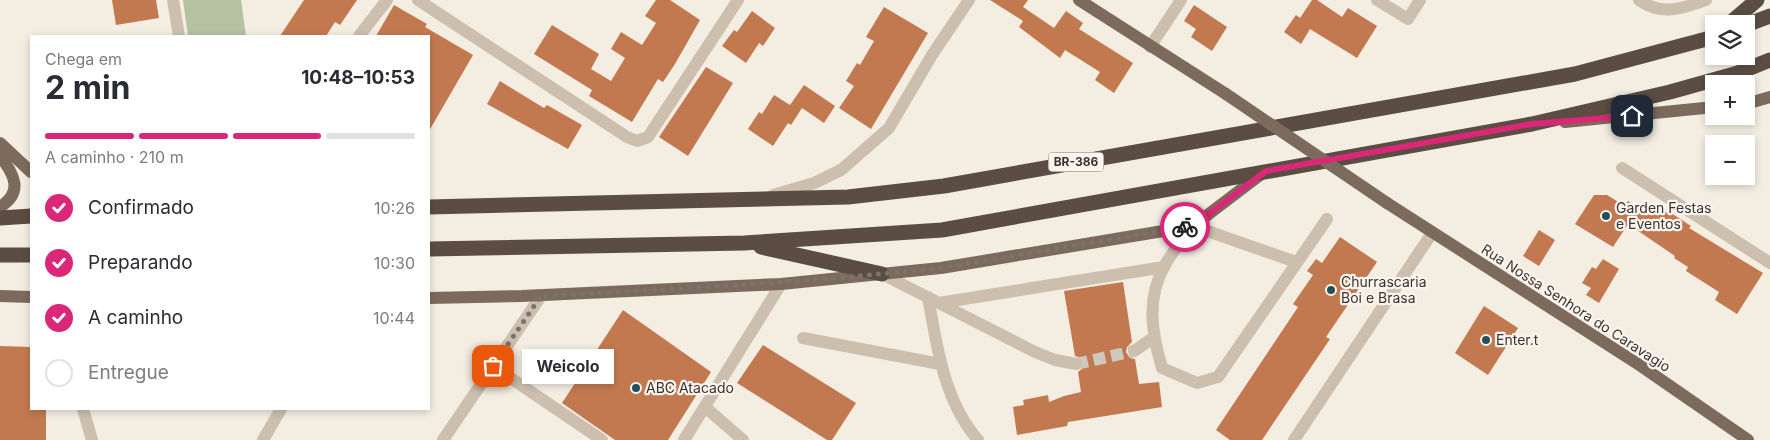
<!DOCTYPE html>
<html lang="pt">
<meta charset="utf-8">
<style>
:root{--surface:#fff;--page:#f7f7f7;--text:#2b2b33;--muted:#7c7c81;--line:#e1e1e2;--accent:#db2777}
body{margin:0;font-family:Inter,sans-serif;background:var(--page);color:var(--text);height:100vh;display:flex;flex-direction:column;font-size:19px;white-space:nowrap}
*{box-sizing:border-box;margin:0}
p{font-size:16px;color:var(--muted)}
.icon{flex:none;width:28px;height:28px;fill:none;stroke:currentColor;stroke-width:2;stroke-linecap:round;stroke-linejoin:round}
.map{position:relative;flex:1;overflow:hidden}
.sheet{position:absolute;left:30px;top:35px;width:400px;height:375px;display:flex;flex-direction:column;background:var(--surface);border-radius:0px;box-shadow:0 2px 8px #0003}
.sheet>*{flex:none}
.controls{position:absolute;left:1705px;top:15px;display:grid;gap:10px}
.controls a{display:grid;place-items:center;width:50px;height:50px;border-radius:0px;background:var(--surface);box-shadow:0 2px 8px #0003;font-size:25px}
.pin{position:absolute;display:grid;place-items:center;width:42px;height:42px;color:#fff;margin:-21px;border-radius:10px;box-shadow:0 2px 8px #0006}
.courier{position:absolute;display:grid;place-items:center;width:50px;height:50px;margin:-25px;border:4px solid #db2777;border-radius:50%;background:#fff;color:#222;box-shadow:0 1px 6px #0007}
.bubble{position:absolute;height:35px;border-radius:0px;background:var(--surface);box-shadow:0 2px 8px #0003;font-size:16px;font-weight:700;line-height:35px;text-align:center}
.summary em{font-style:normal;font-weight:700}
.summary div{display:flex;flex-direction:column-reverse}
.summary{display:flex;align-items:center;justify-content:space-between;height:85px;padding:0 15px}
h1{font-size:32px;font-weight:700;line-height:38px}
.bar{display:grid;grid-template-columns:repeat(4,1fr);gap:8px 5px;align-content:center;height:60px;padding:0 15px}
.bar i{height:6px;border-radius:4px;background:var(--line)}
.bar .on{background:var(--accent)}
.bar p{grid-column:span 4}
ol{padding:0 15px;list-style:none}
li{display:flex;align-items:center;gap:15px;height:55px}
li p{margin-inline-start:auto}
li .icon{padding:5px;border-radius:50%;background:var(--accent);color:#fff;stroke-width:4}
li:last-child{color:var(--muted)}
li i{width:28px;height:28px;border:2px solid var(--line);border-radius:50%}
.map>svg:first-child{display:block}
.green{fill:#b4c2a2}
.building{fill:#c37950}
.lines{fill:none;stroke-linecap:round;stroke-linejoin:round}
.minor-tunnel{stroke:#cec8be;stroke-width:12;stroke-dasharray:12 6;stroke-linecap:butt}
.minor{stroke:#ccbfad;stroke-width:12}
.major{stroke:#7c6b5d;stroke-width:12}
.highway{stroke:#5b4d43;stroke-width:15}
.major-bridge{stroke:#7c6b5d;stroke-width:12}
.done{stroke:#7b736c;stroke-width:5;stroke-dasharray:0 9}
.route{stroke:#db2777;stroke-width:6}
.poi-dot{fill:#22515b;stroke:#faf6ef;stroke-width:2}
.labels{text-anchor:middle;stroke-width:4.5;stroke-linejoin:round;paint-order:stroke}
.shield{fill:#faf6ef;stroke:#746d66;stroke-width:1}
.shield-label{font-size:12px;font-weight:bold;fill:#3a322c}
.poi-label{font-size:14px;fill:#3a322c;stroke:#faf6ef;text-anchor:start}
.street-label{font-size:14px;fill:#3a322c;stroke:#faf6ef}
</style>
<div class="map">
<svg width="1770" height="440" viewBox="0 0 1770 440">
<rect width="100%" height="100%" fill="#f3ede2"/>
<!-- green -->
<polygon class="green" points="183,0 241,0 246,36 188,36"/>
<!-- building -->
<g class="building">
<polygon points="112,0 156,0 159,18 116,25"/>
<polygon points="304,0 357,0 340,25 335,22 326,36 280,36"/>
<polygon points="656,0 670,0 700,20 675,64 663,82 658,79 632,122 589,96 592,90 534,54 552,25 599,54 591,69 611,81 625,58 611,49 621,32 642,45 656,23 645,16"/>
<polygon points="990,0 1028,0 1023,7 1054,28 1066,11 1083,23 1079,29 1133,63 1114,93 1095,80 1100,72 1065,50 1060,58 1019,27 1023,21"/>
<polygon points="1312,0 1317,0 1342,17 1348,8 1377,26 1357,58 1310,29 1301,44 1284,32 1296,15 1300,18"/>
<polygon points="394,5 427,24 425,27 473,55 429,131 429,36 376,36"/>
<polygon points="1194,5 1227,27 1212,51 1191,37 1196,29 1184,21"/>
<polygon points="884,7 928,33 871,129 839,108 854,86 846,81 857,63 860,65 874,41 866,37"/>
<polygon points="752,11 775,28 763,46 759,43 746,63 722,46 734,30 737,32"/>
<polygon points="706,67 733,83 688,156 659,137"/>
<polygon points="500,81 544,108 547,105 582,125 568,149 487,104"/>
<polygon points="804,85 835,106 824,123 802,108 791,125 788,123 773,146 748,129 759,112 762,114 774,95 790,105"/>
<polygon points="1594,195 1607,195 1625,206 1628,201 1647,215 1654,204 1670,215 1671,213 1691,226 1689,228 1763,273 1737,314 1715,300 1719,292 1686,271 1688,267 1674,258 1675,256 1628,224 1613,247 1575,224"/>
<polygon points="1539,230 1555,240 1539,266 1523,256"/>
<polygon points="1340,237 1377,262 1326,337 1330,339 1262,440 1230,440 1216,430 1298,307 1293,304 1313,275 1307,271 1316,259 1322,263"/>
<polygon points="1603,259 1619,269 1599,303 1586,295 1591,288 1582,283 1592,267 1596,269"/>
<polygon points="1123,282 1132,342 1127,347 1126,352 1130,358 1135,359 1139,384 1159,382 1162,407 1068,422 1067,426 1017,435 1013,407 1024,405 1023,400 1048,395 1049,402 1064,396 1081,392 1078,372 1082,369 1084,362 1081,358 1075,356 1064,291"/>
<polygon points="1484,306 1518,328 1488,375 1455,353"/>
<polygon points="623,310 711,372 668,440 615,440 562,403"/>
<polygon points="763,345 856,403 832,440 827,440 737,383"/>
<polygon points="0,346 31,347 31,409 46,409 46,440 0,440"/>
</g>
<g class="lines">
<!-- minor-tunnel -->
<polyline class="minor-tunnel" points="1076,364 1134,351"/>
<!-- minor -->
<g class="minor">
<polyline points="173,0 179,36"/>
<polyline points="418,0 627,137 637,141 648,137 738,0"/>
<polyline points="1377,0 1408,19 1420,0"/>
<path d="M1639,0c23,16 43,9 67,0"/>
<polyline points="359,36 387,0"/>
<polyline points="1150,47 1181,0"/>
<polyline points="1622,168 1770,263"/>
<polyline points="773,195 814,183 841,170 889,128 932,55 969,0"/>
<path d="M1296,262l-103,-36c-10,13 -22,27 -29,41 -18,32 -12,67 -2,101l35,15 21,-6 109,-158"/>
<polyline points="882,274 1035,352 1055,360 1076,364"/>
<path d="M928,297c9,50 16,104 50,143"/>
<polyline points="939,303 1164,267"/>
<polyline points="803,338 940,364"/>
<polyline points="1134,351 1153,338"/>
<polyline points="493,366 602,440"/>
<polyline points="705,407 743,440"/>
<polyline points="83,409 92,440"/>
<polyline points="263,440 281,409"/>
<polyline points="443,440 541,296"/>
<polyline points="684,440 781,284"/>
<polyline points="1294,440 1432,233"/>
</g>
<!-- major -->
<g class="major">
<polyline points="1079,0 1226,94"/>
<polyline points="1746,104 1770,97"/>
<polyline points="1565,122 1714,107"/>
<polyline points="0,143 31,172"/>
<path d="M0,156c14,18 24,36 0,51"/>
<polyline points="1387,203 1641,366 1748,440"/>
<polyline points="0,296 31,297"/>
<polyline points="429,298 522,296 781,284 941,268 1193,226 1264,172"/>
</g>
<!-- highway -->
<g class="highway">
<polyline points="1729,24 1757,0"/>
<polyline points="1746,25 1770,16"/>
<polyline points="429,207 848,197 944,186 1575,74 1714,37"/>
<polyline points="0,218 31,216"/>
<polyline points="761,247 882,274"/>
<polyline points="429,249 744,243 942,230 1532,124 1670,92 1738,73 1770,60"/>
<polyline points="0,255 31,255"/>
</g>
<!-- major-bridge -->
<polyline class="major-bridge" points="1226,94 1387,203"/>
</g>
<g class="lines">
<!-- done -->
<path class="done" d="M493,366l48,-70c134,-7 267,-14 400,-28l244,-41"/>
<!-- route -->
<polyline class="route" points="1185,227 1193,226 1266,171 1532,124 1632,116"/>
</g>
<!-- markers -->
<g class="poi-dot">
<circle cx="1606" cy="216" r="5"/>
<circle cx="1331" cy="290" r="5"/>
<circle cx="1486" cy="340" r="5"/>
<circle cx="636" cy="388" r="5"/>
</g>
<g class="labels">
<!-- shield labels -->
<rect class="shield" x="1048.5" y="152.5" width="55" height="19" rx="4"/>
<g class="shield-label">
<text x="1076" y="166">BR-386</text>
</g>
<!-- poi labels -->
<g class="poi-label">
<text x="1616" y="213">Garden Festas<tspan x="1616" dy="16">e Eventos</tspan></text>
<text x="1341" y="287">Churrascaria<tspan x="1341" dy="16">Boi e Brasa</tspan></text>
<text x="1496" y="345">Enter.t</text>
<text x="646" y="393">ABC Atacado</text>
</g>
<!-- street labels -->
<g class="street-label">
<text transform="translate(1576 308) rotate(33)" y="5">Rua Nossa Senhora do Caravagio</text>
</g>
</g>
</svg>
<div class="controls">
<a><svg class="icon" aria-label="layers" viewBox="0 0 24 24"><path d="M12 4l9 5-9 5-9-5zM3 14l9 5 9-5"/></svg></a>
<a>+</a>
<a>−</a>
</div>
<div class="pin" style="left:493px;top:366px;background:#ea580c"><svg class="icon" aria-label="bag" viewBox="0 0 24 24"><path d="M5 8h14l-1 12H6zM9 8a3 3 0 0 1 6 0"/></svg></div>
<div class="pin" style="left:1632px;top:116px;background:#1f2937"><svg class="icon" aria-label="home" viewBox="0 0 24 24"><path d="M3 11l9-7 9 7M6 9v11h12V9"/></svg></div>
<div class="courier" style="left:1185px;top:227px"><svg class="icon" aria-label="bike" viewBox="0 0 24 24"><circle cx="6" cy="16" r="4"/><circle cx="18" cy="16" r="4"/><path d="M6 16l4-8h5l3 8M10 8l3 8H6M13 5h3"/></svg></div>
<div class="bubble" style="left:522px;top:349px;width:92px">Weicolo</div>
<section class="sheet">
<div class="summary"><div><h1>2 min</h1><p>Chega em</p></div><em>10:48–10:53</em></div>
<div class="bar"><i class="on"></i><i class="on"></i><i class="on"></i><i></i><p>A caminho · 210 m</p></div>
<ol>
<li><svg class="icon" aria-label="check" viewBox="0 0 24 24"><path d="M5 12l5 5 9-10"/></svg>Confirmado<p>10:26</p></li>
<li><svg class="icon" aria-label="check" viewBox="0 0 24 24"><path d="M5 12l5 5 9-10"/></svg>Preparando<p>10:30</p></li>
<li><svg class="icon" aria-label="check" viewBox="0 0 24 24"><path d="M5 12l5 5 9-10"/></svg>A caminho<p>10:44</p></li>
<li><i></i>Entregue</li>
</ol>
</section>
</div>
